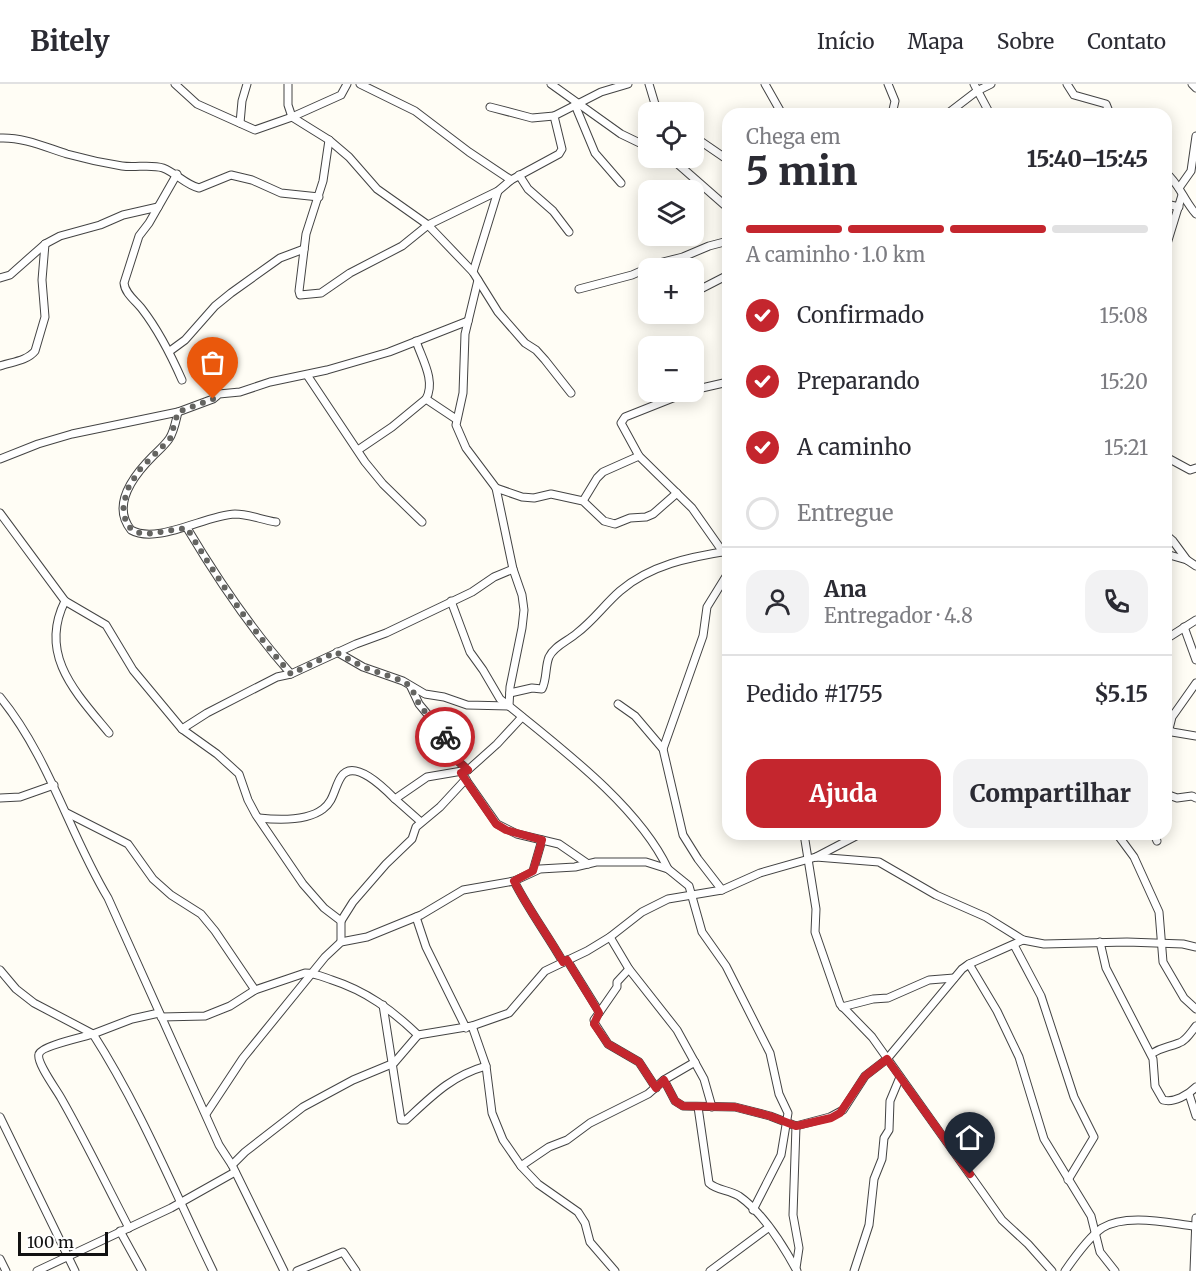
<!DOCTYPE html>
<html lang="pt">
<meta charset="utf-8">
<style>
:root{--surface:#fff;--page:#f2f2f3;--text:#2b2b33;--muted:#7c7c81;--line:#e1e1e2;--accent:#c4262e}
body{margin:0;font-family:Merriweather,serif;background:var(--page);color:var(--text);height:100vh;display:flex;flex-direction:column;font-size:22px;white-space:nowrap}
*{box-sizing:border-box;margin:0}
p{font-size:20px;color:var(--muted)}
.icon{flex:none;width:33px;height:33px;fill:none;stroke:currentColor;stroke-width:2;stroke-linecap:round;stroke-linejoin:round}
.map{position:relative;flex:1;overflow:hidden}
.panel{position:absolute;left:722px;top:24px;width:450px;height:732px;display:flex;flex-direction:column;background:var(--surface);border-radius:18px;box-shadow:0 3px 15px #0003}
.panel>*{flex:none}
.fabs{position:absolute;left:638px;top:18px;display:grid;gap:12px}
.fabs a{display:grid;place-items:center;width:66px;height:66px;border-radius:12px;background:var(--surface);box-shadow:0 3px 15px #0003;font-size:30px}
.scale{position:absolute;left:18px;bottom:15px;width:90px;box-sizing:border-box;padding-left:6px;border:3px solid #111;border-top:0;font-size:16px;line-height:21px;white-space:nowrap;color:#111;-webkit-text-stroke:4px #fff;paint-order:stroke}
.pin{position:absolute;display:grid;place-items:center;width:51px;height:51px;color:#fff;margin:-62px -26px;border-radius:50% 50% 50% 0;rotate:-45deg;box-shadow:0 0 6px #0007}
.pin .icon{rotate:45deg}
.courier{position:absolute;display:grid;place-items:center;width:60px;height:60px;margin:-30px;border:4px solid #c4262e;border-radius:50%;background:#fff;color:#222;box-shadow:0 2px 8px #0007}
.head em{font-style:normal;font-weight:800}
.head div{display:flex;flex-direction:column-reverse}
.head{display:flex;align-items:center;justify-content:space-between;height:102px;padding:0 24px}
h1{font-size:39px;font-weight:800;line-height:45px}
.bar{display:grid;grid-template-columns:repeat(4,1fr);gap:9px 6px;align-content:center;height:72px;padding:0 24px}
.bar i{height:8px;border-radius:4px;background:var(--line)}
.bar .on{background:var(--accent)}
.bar p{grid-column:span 4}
.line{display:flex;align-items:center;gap:15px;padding:0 24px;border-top:2px solid var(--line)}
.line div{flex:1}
.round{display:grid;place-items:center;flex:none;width:63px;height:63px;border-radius:18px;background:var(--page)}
ol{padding:0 24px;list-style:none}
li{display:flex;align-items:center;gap:18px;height:66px}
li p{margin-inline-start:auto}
li .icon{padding:6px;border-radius:50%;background:var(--accent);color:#fff;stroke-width:4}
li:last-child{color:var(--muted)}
li i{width:33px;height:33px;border:3px solid var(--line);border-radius:50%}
.cta{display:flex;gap:12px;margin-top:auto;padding:12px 24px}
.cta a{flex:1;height:69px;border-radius:18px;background:var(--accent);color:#fff;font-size:24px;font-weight:800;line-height:69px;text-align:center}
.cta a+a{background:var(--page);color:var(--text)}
header{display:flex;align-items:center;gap:36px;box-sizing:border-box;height:84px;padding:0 30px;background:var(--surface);border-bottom:2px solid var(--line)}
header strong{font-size:28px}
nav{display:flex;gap:33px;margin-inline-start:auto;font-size:21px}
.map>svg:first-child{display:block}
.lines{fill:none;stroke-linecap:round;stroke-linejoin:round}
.street-casing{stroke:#444;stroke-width:9}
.street{stroke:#fff;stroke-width:7}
.done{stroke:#646461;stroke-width:6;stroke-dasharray:0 10.8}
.route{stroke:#c4262e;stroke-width:8}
</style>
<header>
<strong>Bitely</strong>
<nav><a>Início</a><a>Mapa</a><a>Sobre</a><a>Contato</a></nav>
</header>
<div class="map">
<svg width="1196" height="1187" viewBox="0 0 1196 1187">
<rect width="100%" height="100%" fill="#fffdf5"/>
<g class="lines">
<defs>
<g id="street">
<polyline points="175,0 197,20 255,46 292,33 341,11 347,0"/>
<path d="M288,0v21l4,12 37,23 20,17 28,32 51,36 45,47 5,8 -13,54 -2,59 -7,32 10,23 30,40 17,81 9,26 2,15 -2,18 -12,59 -1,19c53,43 130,101 159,163"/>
<polyline points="360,0 415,27 469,68 511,96"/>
<polyline points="551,0 621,50 648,63"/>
<polyline points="649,0 655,20 663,28"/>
<polyline points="765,0 782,30"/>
<polyline points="888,0 895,17 892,30"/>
<polyline points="974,0 990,30"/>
<polyline points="1067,0 1074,11 1106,20 1110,30"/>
<polyline points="1192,0 1196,4"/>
<polyline points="575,21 595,69 621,99"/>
<polyline points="490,23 532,34 554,32"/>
<polyline points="947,30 977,7 991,0"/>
<polyline points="240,39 242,17 247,0"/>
<polyline points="693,52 728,76"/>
<path d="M0,54c23,-1 45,9 67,16 18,5 36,9 55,12 13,2 29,-2 41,2 13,5 23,17 36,20l32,-13 21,5 29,13 38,4"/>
<polyline points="329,56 323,97 306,150 299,207 300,211 321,209 350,189 402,162 428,141 498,107 511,96 559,70 562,65 554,32 601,8 628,0"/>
<polyline points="671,74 728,124"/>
<path d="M1166,89c13,10 18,28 30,41"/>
<path d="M177,90l-28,49 -10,13 -15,47c1,11 12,18 18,26 17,22 29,46 40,71"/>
<polyline points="519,91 528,105 553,127 569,148"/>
<polyline points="1179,104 1191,87 1196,52"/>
<polyline points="1166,120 1179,123"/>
<polyline points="1166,163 1182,111"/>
<polyline points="473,188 498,107"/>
<polyline points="0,194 10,191 45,160 60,152 100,141 123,131 158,123"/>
<polyline points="478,196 498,228 525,259 536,266 545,276 571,309"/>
<polyline points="579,205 632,191 659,179 683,173 709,162 728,157"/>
<polyline points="693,209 728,191"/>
<polyline points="170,267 185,256 215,222 231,209 280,174 304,165"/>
<path d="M0,282c11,-4 27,-5 35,-15l10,-34 -3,-37 3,-36"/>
<polyline points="307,291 365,378 383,400 422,438"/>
<polyline points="693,306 728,298"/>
<polyline points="688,308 625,333 621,339 639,372 692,424 723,468"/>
<polyline points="426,315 456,335"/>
<path d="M178,328c-2,8 -4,20 -9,27 -4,6 -11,12 -16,17 -18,18 -43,48 -22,74 26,15 75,-15 104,-16 14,0 27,6 41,8"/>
<path d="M358,366l34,-23 34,-28c10,-18 -4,-40 -10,-58"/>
<polyline points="1166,373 1190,386 1196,384"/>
<polyline points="0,375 38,360 72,350 178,328 213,315 219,310 240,308 270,298 327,286 389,268 468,237"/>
<polyline points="496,404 522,413 534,414 551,410 583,417 604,437 615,440 630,434 646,433 653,430 677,409"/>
<polyline points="583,417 597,394 603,388 639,372"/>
<polyline points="0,429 65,517 106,541 133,586 182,645 217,670 239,690 248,716 256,731 303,800 324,824 341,837 341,858"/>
<path d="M187,444c31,52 64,101 104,146"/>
<polyline points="1166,451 1173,457 1187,476"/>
<polyline points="1166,470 1187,476 1196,482"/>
<path d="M65,517c-27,54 11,92 44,132"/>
<polyline points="451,517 470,568 483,586 500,615 509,622"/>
<polyline points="1184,543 1196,576"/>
<polyline points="1166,555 1196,536"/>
<polyline points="337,568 363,583 403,597 425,610 444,613 467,621 509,622"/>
<polyline points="1196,599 1172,633 1169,645 1172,648 1196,652"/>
<polyline points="411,603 419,620 444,650 459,678 468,686"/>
<path d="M510,609l22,-5 10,1c5,-10 3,-22 7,-32 5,-11 19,-16 28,-24 16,-12 28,-29 43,-42 30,-26 70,-34 108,-40"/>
<path d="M0,613c49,60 69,136 108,201l111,247 13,20 52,106"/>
<polyline points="618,620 635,632 663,665"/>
<polyline points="182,645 207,629 277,593 291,590 356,560 386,549 472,508 494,493 513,485"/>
<polyline points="464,693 497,740 517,750 559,760 588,780"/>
<polyline points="1166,710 1177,714 1192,712 1196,714"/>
<polyline points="0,714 20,713 54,701"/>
<polyline points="395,715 421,738"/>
<polyline points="67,729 128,760 153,795 171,811 201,830 215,847 255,906"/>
<path d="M259,734c18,2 48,3 64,-9 11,-8 11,-21 18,-32 13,-20 45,13 54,22l32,-22 41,-7 29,-26 25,-27"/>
<polyline points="804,750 816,825 815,848 840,920 872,953 983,1109 1002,1136 1028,1160 1052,1187"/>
<polyline points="1117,750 1134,773 1159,828 1163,878 1184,914 1196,925"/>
<polyline points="1154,750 1157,757"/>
<polyline points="816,773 860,750"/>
<polyline points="533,787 542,756"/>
<path d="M514,797c14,28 33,53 49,81"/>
<polyline points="722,806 698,775 683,751 663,665 703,552 707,523 728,489"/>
<polyline points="416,833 426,863 466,944"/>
<polyline points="341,837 353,818 386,780 412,755 416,743 440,723 466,695"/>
<polyline points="610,853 629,885 677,946 704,995 712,1023"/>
<path d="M1100,858l6,26 47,91 2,27 8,14c11,3 25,-5 33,-13"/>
<polyline points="1014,861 1041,912 1074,1013 1094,1053 1068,1096"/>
<polyline points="567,876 598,926 599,929 594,936 595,940 608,960 639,978 656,1004"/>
<polyline points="969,880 997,927 1019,973 1044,1055 1091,1132 1100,1168 1115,1187"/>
<polyline points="0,886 16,905 34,919 93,950 132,935 159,929"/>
<path d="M383,921l18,115h5c26,-24 45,-44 80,-54"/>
<polyline points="842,923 873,915 888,914 929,896 954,894"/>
<polyline points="599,929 617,903 617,898 629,885"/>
<path d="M161,933l44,-1 25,-10 25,-16 50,-17c10,0 18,4 27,7 34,11 60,30 86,55l54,-9 37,-13 36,-42 42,-20 23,-14 32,-25 26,-13 54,-9 38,-17 56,-16 63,5 57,33 50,22 37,23 21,4 83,-2 56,2 13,3"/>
<polyline points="472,942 486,982 492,1029 503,1056 521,1082 538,1100 578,1128 585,1139 590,1158 615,1187"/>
<path d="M1151,970c13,-8 16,-6 28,-11 7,-2 12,-11 17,-17"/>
<polyline points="664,996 695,978"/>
<polyline points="1189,1010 1196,1032"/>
<path d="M698,1023l11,76c7,7 20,7 30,13 23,16 45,51 58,75"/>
<polyline points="206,1030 243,974 325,873 341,858 367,853 421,831 463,806 514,797 540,785 575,783 596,778 646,778 668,785 689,802 702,848 726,882 770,969 779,1010 788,1029 781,1071 753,1126"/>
<polyline points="0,1033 75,1187"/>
<polyline points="232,1081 245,1068 303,1023 353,996 394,979 418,951"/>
<polyline points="521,1082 549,1063 567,1056 590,1039 648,1010 664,996 675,1017 683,1022 735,1023 770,1032 796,1042 830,1033 843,1026 865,992 887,975 962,885 969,880 1023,856"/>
<path d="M129,1144c-23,-44 -44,-88 -68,-130 -5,-9 -25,-36 -22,-44 2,-8 45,-17 54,-20 48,75 81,157 120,237"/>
<polyline points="120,1147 142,1187"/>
<polyline points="0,1175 6,1187"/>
<polyline points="796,1184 799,1164 793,1131 796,1042"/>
<polyline points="37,1187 171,1124 235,1088"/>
<polyline points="297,1187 343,1168 356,1187"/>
<polyline points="710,1187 768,1144"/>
<polyline points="854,1187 869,1141 874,1095 882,1075 884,1054 889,1046 890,1017 900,993"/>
<path d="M1065,1187c9,-13 24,-34 37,-43 24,-15 66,-5 92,-2"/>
<polyline points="1194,1187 1196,1134"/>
</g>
</defs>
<!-- street casing -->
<use href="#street" class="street-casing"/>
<!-- street -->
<use href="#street" class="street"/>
</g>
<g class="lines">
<!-- done -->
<path class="done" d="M213,315l-35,13 -8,27 -29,29 -12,18 -6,19 3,19 9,8 12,2 40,-6c31,52 64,101 104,146l45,-22 27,15 40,14 8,6 8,17 26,33"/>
<!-- route -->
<path class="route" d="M445,653l14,25 9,8 -7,3 35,51 10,6 36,10 -9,31 -19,10c14,28 33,53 49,81l4,-2 31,51 1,2 -5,11 14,20 31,18 17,26 8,-8 11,21 8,5 52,1 35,9 26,10 35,-8 9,-5 25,-37 22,-17 83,115"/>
</g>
</svg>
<div class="fabs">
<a><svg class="icon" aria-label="locate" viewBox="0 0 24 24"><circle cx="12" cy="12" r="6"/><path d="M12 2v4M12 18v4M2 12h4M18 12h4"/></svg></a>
<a><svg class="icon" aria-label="layers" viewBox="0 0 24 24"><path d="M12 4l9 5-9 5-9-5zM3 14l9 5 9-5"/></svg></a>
<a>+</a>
<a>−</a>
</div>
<div class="scale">100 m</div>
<div class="pin" style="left:213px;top:315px;background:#ea580c"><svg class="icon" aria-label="bag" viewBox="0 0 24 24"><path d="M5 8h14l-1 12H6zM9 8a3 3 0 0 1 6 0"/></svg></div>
<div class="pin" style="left:970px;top:1090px;background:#1f2937"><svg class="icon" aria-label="home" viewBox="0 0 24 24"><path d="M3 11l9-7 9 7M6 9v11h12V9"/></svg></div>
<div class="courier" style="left:445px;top:653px"><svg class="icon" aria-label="bike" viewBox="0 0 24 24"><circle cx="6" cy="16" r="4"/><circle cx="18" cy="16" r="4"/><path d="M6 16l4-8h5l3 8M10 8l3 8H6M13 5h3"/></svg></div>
<section class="panel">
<div class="head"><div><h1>5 min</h1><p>Chega em</p></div><em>15:40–15:45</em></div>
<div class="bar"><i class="on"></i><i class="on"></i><i class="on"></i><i></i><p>A caminho · 1.0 km</p></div>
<ol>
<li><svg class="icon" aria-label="check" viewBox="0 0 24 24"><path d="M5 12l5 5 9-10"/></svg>Confirmado<p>15:08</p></li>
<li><svg class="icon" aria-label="check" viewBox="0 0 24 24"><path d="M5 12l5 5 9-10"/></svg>Preparando<p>15:20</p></li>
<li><svg class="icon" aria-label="check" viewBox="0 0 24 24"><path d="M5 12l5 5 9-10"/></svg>A caminho<p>15:21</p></li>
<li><i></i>Entregue</li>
</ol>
<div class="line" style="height:108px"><a class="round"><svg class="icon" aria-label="person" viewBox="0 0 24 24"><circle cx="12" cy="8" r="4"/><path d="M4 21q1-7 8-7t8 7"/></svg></a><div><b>Ana</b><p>Entregador · 4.8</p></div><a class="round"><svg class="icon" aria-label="phone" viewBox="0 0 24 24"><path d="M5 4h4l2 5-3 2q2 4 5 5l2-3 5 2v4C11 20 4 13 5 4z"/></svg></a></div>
<div class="line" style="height:78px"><div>Pedido #1755</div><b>$5.15</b></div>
<div class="cta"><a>Ajuda</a><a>Compartilhar</a></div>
</section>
</div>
